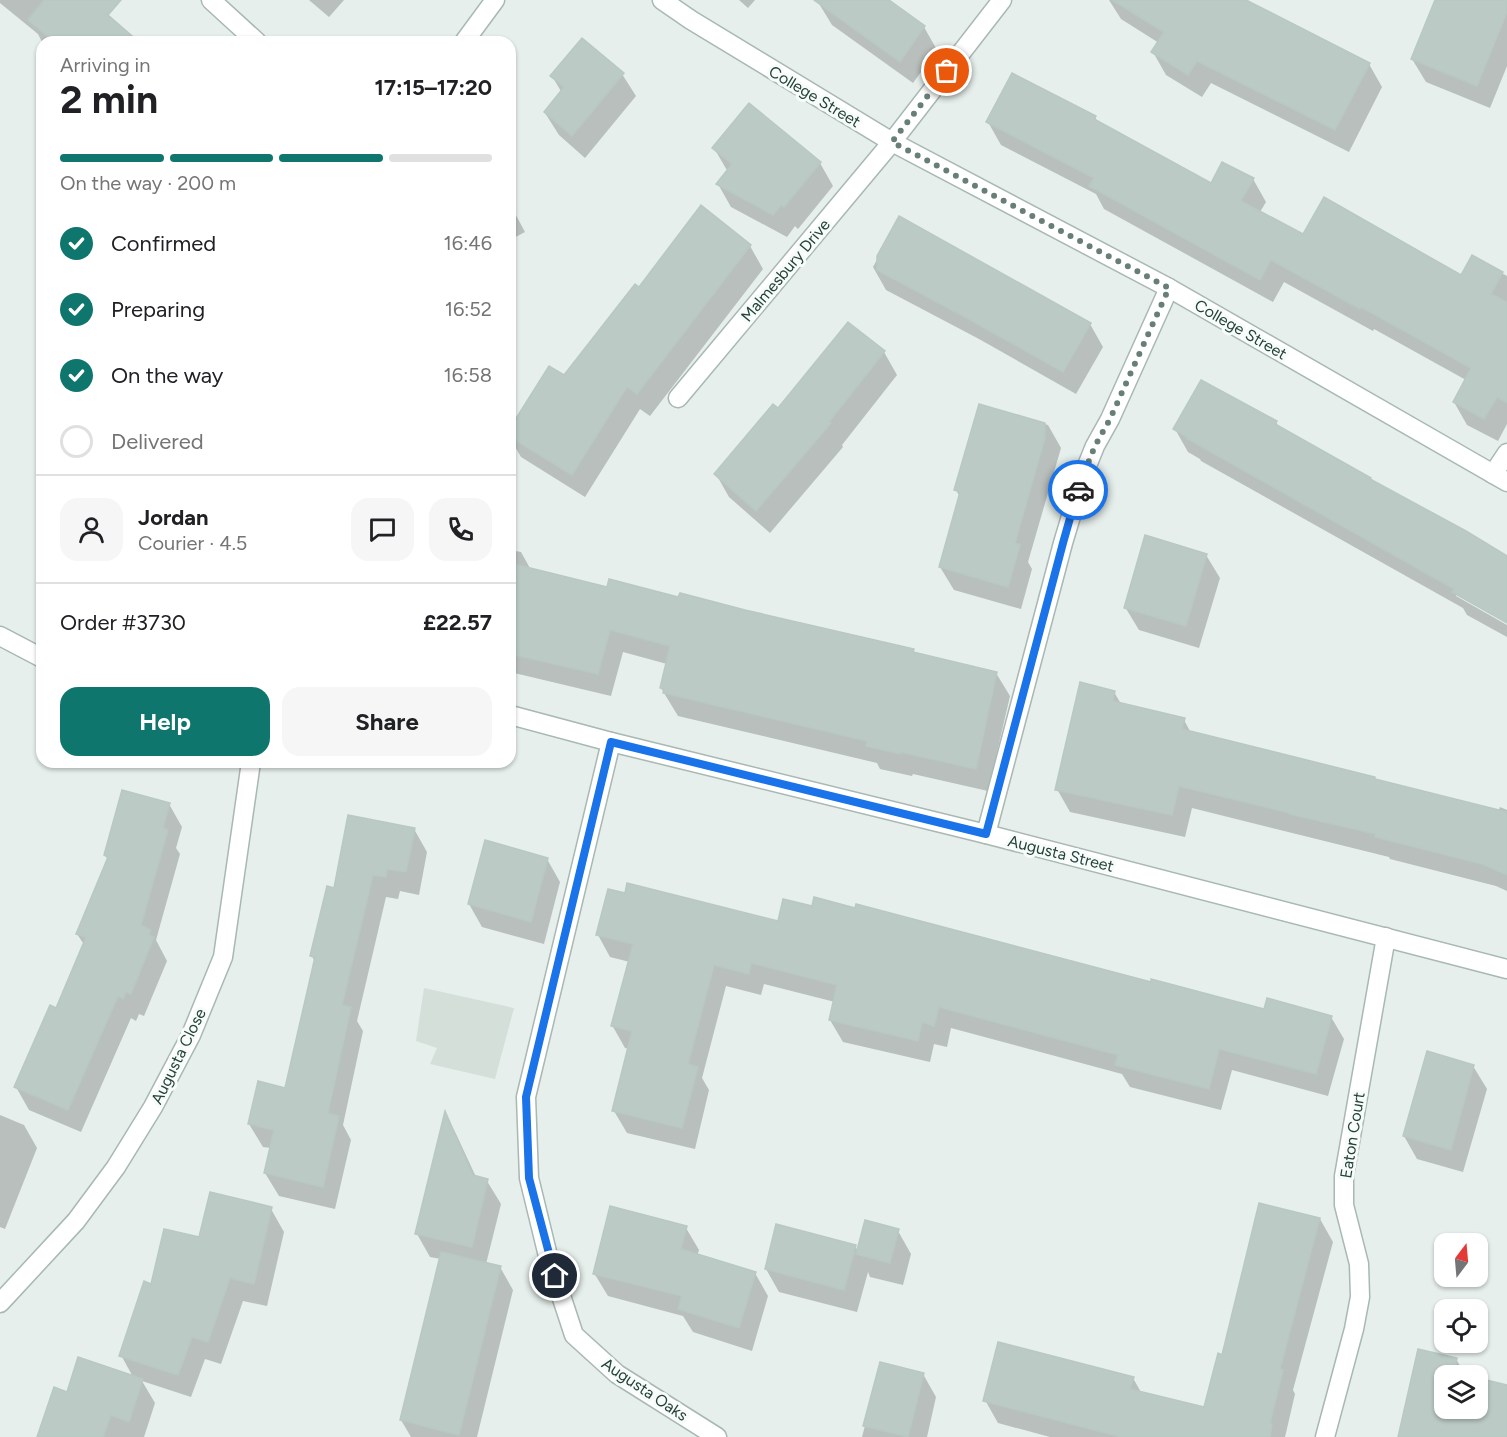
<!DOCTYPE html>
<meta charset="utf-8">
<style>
:root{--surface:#fff;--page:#f6f6f6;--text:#202124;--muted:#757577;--line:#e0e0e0;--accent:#0f766e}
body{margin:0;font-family:Figtree,sans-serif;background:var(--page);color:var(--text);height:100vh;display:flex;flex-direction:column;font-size:22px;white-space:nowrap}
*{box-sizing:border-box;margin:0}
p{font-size:20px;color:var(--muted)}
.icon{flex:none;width:33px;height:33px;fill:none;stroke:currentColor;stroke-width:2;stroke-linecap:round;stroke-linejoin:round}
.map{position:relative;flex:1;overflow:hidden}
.sheet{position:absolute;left:36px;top:36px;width:480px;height:732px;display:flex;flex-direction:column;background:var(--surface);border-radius:18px;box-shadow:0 2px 4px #0004}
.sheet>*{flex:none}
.needle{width:39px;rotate:16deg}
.tools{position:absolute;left:1434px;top:1233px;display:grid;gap:12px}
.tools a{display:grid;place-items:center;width:54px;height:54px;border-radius:12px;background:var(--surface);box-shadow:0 2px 4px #0004;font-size:30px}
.pin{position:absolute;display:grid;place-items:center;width:51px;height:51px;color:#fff;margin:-26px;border:3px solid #fff;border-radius:50%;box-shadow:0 2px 6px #0007}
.courier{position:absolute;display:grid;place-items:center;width:60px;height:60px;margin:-30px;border:4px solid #1a73e8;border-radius:50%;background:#fff;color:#222;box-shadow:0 2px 8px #0007}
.summary em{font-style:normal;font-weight:700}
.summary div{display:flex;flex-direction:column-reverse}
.summary{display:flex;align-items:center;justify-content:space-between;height:102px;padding:0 24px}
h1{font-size:39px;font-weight:700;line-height:45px}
.bar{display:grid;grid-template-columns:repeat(4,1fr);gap:9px 6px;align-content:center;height:72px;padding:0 24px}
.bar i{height:8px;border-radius:4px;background:var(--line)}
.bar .on{background:var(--accent)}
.bar p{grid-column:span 4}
.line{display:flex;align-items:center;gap:15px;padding:0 24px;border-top:2px solid var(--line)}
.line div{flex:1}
.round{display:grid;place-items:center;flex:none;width:63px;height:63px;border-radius:18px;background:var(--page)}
ol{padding:0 24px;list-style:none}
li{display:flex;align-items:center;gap:18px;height:66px}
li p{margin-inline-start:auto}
li .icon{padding:6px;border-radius:50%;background:var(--accent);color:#fff;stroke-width:4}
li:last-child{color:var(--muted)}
li i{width:33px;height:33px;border:3px solid var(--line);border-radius:50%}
.primary-button{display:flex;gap:12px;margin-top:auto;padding:12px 24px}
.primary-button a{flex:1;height:69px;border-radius:18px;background:var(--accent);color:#fff;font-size:24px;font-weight:700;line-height:69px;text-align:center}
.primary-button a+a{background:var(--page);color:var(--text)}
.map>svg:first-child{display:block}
.built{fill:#d4dfda}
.shadow{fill:#0003}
.building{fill:#bbcac4;stroke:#b8c9c2;stroke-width:1.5}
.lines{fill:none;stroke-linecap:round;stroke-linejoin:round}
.minor-casing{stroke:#a8b8b2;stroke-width:21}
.minor{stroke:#fff;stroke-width:18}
.done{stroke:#687f78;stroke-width:6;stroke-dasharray:0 10.8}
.route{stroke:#1a73e8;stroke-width:8}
.labels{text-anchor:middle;stroke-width:6;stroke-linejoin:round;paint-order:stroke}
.street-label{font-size:16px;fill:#24423a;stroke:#f7fbf9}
</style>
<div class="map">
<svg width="1507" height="1437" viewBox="0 0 1507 1437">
<rect width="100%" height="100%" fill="#e6efeb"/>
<!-- built -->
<polygon class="built" points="424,988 514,1008 495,1079 430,1064 437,1048 416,1041"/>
<!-- shadow -->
<g class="shadow">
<polygon points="0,0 89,0 137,42 42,42 38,34 0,3"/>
<polygon points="309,0 344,0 329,17"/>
<polygon points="739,0 755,0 748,8"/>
<polygon points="820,0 887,0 924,27 937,50 913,83 832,25 818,2"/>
<polygon points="1109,0 1248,0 1251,4 1369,64 1382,87 1349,152 1211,83 1202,97 1166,75 1153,52 1159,43 1121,19"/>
<polygon points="1436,0 1507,0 1507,66 1490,108 1426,82 1412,59"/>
<polygon points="622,74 636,96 585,158 559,135 545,113 562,93 552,76"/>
<polygon points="1095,117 1098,123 1211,185 1253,179 1266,202 1260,212 1304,236 1462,277 1473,257 1507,276 1507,424 1498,441 1467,425 1454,402 1466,380 1374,329 1373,331 1284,282 1273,302 1104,209 1096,194 1001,145 988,122"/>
<polygon points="714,148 820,163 833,186 798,229 795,226 787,237 731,207 718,184 728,172"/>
<polygon points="510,204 525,232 510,240"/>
<polygon points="900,218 1090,324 1103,347 1076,394 979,339 886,290 873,267"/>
<polygon points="750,246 763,269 650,416 640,409 585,497 521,457 510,438 510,431 564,377 639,289"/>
<polygon points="848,324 884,352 897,375 842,445 843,447 770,533 729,497 716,474 778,410"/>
<polygon points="980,406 1048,425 1061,448 1028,562 1032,569 1021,609 954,590 940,567 960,497 956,490"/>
<polygon points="1276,422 1279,428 1372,482 1507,557 1507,621 1456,592 1456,596 1507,625 1507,637 1467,615 1463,608 1201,461 1200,459 1188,452 1175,429"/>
<polygon points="510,550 521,552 531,570 608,589 680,599 913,651 915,654 996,673 1010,696 988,791 913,774 912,776 880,769 877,763 678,716 661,688 667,664 623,652 611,696 510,672"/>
<polygon points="1206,555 1220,578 1199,648 1139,630 1125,607"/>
<polygon points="1114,692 1121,704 1184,720 1191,733 1498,812 1500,807 1507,810 1507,891 1496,886 1390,859 1389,857 1192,808 1185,837 1070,812 1057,789"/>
<polygon points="169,804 182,827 176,848 180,854 156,940 167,961 144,1016 139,1014 136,1021 131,1018 81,1132 29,1110 16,1087 57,1010 85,946 77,934 108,860 105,855"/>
<polygon points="414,829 427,852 419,895 400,891 398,899 386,897 357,1021 363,1031 343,1125 351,1140 335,1209 279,1196 265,1173 271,1148 263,1147 249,1124 287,1089 315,962 312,956 335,889"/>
<polygon points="547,859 560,882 544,944 482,927 469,904"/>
<polygon points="779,923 1152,984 1265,1011 1331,1017 1344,1039 1328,1096 1232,1070 1221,1110 1130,1087 1122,1074 951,1028 947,1047 934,1044 930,1062 843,1042 830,1020 835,1002 764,984 761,995 726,986 702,1078 709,1090 695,1149 627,1133 614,1111 629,1049 625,1048 612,1025 630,962 610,957 598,935"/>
<polygon points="1473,1066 1487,1089 1463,1172 1417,1159 1404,1136"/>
<polygon points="0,1115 24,1125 37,1148 5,1229 0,1227"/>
<polygon points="446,1115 457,1136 476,1177 487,1181 501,1204 486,1264 500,1267 513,1290 477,1437 411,1437 401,1420 441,1259 430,1257 417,1234"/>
<polygon points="271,1209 284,1232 267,1306 243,1301 221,1364 205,1359 191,1397 142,1381 155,1403 144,1437 39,1437 68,1394 133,1377 121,1355 152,1286 200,1239"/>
<polygon points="1320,1219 1333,1242 1293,1390 1295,1394 1285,1437 1050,1437 998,1423 985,1400 1133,1378 1142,1394 1205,1409 1223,1356"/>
<polygon points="686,1228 699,1250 697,1256 755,1273 768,1296 752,1351 693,1332 683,1316 608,1296 594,1273"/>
<polygon points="898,1231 911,1254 903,1285 870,1277 868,1272 857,1312 779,1292 766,1269 855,1246 858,1251"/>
<polygon points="1456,1359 1466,1376 1444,1376 1444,1408 1478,1408 1478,1380 1507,1386 1507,1437 1400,1437"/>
<polygon points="881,1364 923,1374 936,1397 927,1437 862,1437"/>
</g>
<!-- building -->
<g class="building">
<polygon points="44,0 121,0 108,15 139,42 54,42 28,20"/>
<polygon points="814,0 889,0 925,26 900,62"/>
<polygon points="1112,0 1246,0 1370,63 1335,130 1197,61 1188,75 1151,52 1164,32"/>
<polygon points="1435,0 1507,0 1507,12 1477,86 1411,59"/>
<polygon points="582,38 624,73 572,136 544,112 564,87 550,76"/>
<polygon points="1012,73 1096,116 1094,119 1211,183 1222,162 1254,178 1241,201 1303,234 1324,197 1461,275 1472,255 1503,272 1491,294 1507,302 1507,403 1497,397 1484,419 1453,402 1471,368 1361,307 1360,309 1271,260 1260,280 1089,186 1094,178 986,122"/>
<polygon points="749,103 821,162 784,207 781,205 773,215 716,184 732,164 712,148"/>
<polygon points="701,205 751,245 637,394 627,387 572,475 510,437 510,428 549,366 564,375 635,284 639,287"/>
<polygon points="899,216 1091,323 1063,372 965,317 877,270 877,256"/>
<polygon points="848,322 885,351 829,422 831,423 756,511 714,474 773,404 778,408"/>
<polygon points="1201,380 1277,421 1275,424 1371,478 1370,479 1466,531 1507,556 1507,623 1452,592 1454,589 1186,438 1187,437 1173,429"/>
<polygon points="979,404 1045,423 1045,438 1015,543 1020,545 1008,587 939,567 960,492 954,490"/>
<polygon points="1145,535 1207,554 1186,626 1124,608"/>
<polygon points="510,563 607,587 609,579 678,597 680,593 745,610 914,649 913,652 997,672 976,769 900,752 900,754 866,746 867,741 663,693 664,689 660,688 670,646 610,630 598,674 510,654"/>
<polygon points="1080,682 1115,691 1113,701 1185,718 1182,729 1375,777 1375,779 1507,812 1507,875 1482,864 1375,837 1376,834 1289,814 1289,813 1179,786 1172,815 1055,790"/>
<polygon points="122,790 170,803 163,828 168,830 141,925 151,930 149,935 154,937 131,994 126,992 123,999 118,996 68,1110 14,1087 50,1005 56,1008 86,937 76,934 108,857 104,855"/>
<polygon points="348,815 415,828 406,872 387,869 386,877 373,875 342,1005 351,1007 328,1113 339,1116 323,1187 264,1173 274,1130 248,1124 258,1081 285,1088 315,957 310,956 327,886 334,888"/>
<polygon points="485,840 548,858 531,922 468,904"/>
<polygon points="627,883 778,921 783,899 812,906 814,897 855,908 856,904 1151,982 1151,979 1264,1009 1267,998 1332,1016 1316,1074 1219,1049 1209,1089 1115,1065 1118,1055 939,1007 934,1026 922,1022 918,1041 829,1020 837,985 751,963 749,974 714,965 688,1064 698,1067 682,1128 612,1111 632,1031 611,1026 633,944 596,935 608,889 625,893"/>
<polygon points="1427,1051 1474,1065 1451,1150 1403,1136"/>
<polygon points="445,1111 473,1175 488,1179 472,1247 415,1234"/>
<polygon points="210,1192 272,1207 254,1284 230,1278 208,1342 192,1337 178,1375 119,1356 144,1281 151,1284 164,1229 199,1237"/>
<polygon points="1259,1203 1320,1218 1280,1369 1283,1370 1270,1423 1272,1424 1270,1437 1121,1437 983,1401 998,1342 1134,1377 1130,1389 1204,1407 1218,1353 1222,1355"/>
<polygon points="610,1206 687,1226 681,1249 756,1272 739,1328 678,1309 682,1296 593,1274"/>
<polygon points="865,1220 899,1229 890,1263 856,1254"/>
<polygon points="776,1224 856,1245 844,1290 765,1269"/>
<polygon points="441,1252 501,1266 459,1435 400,1420"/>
<polygon points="1418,1349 1457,1358 1454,1373 1466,1376 1444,1376 1444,1408 1478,1408 1478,1378 1507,1385 1507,1437 1398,1437"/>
<polygon points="78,1357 143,1379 129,1422 111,1415 103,1437 37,1437 54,1387 67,1392"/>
<polygon points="880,1362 924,1373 908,1437 863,1426"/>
</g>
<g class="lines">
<defs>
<g id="minor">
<polyline points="211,0 257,42"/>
<polyline points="662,0 691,20 892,142 1169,288 1507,482"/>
<polyline points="464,42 495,0"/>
<polyline points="678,398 892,142 1002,0"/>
<polyline points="1493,474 1507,453"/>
<polyline points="0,636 42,658"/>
<polyline points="510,715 611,742 986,834 1507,969"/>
<polyline points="611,742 526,1097 529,1178 548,1256 574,1335 617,1374 717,1437"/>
<polyline points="986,834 1063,543 1084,473 1095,446 1110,419 1169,288"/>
<polyline points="0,1303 76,1221 116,1167 153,1107 191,1035 223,957 251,762"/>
<polyline points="1325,1437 1354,1329 1360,1297 1359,1264 1344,1205 1344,1176 1386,937"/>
</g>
</defs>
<!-- minor casing -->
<use href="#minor" class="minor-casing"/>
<!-- minor -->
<use href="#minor" class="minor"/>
</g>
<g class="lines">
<!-- done -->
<polyline class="done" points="947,71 892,142 1169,288 1110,419 1095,446 1084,473 1078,490"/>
<!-- route -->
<polyline class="route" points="555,1276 529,1178 526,1097 611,742 986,834 1063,543 1078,490"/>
</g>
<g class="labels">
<!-- street labels -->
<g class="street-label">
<text transform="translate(815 96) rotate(31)" y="6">College Street</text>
<text transform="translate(785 270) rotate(-50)" y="6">Malmesbury Drive</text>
<text transform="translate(1241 329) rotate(30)" y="6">College Street</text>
<text transform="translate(1061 853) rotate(14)" y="6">Augusta Street</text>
<text transform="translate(178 1056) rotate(-64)" y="6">Augusta Close</text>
<text transform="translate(1352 1135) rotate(-81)" y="6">Eaton Court</text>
<text transform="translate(645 1389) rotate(34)" y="6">Augusta Oaks</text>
</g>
</g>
</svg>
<div class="tools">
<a><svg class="needle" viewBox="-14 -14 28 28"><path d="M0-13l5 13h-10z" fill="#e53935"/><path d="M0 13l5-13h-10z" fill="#757577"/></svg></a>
<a><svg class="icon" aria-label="locate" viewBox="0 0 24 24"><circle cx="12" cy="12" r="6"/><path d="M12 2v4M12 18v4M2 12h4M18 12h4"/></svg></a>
<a><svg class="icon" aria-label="layers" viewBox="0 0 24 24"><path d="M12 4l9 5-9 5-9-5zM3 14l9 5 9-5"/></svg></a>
</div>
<div class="pin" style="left:947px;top:71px;background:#ea580c"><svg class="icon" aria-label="bag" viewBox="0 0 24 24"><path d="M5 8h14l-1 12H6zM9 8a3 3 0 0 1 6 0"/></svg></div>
<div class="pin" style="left:555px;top:1276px;background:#1f2937"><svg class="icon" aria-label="home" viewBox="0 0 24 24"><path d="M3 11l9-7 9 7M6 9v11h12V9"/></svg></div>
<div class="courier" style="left:1078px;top:490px"><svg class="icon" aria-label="car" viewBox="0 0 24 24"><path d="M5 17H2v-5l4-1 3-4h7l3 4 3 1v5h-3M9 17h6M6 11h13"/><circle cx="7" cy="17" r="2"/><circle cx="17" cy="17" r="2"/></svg></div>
<section class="sheet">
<div class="summary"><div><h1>2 min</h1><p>Arriving in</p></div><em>17:15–17:20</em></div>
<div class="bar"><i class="on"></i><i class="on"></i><i class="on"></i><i></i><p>On the way · 200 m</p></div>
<ol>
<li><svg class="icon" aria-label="check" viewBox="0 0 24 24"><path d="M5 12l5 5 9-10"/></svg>Confirmed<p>16:46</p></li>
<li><svg class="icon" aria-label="check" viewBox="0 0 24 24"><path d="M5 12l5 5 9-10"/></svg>Preparing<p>16:52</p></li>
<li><svg class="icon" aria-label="check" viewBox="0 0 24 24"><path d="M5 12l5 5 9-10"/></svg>On the way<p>16:58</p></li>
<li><i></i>Delivered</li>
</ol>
<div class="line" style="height:108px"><a class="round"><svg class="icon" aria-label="person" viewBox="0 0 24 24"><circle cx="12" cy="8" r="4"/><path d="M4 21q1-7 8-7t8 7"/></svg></a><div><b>Jordan</b><p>Courier · 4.5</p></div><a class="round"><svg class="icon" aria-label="chat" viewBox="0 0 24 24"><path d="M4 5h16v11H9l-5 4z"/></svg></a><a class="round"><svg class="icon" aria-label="phone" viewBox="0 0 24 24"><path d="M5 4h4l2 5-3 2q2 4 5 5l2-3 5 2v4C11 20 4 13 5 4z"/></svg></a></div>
<div class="line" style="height:78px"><div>Order #3730</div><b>£22.57</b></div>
<div class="primary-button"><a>Help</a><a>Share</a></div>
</section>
</div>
